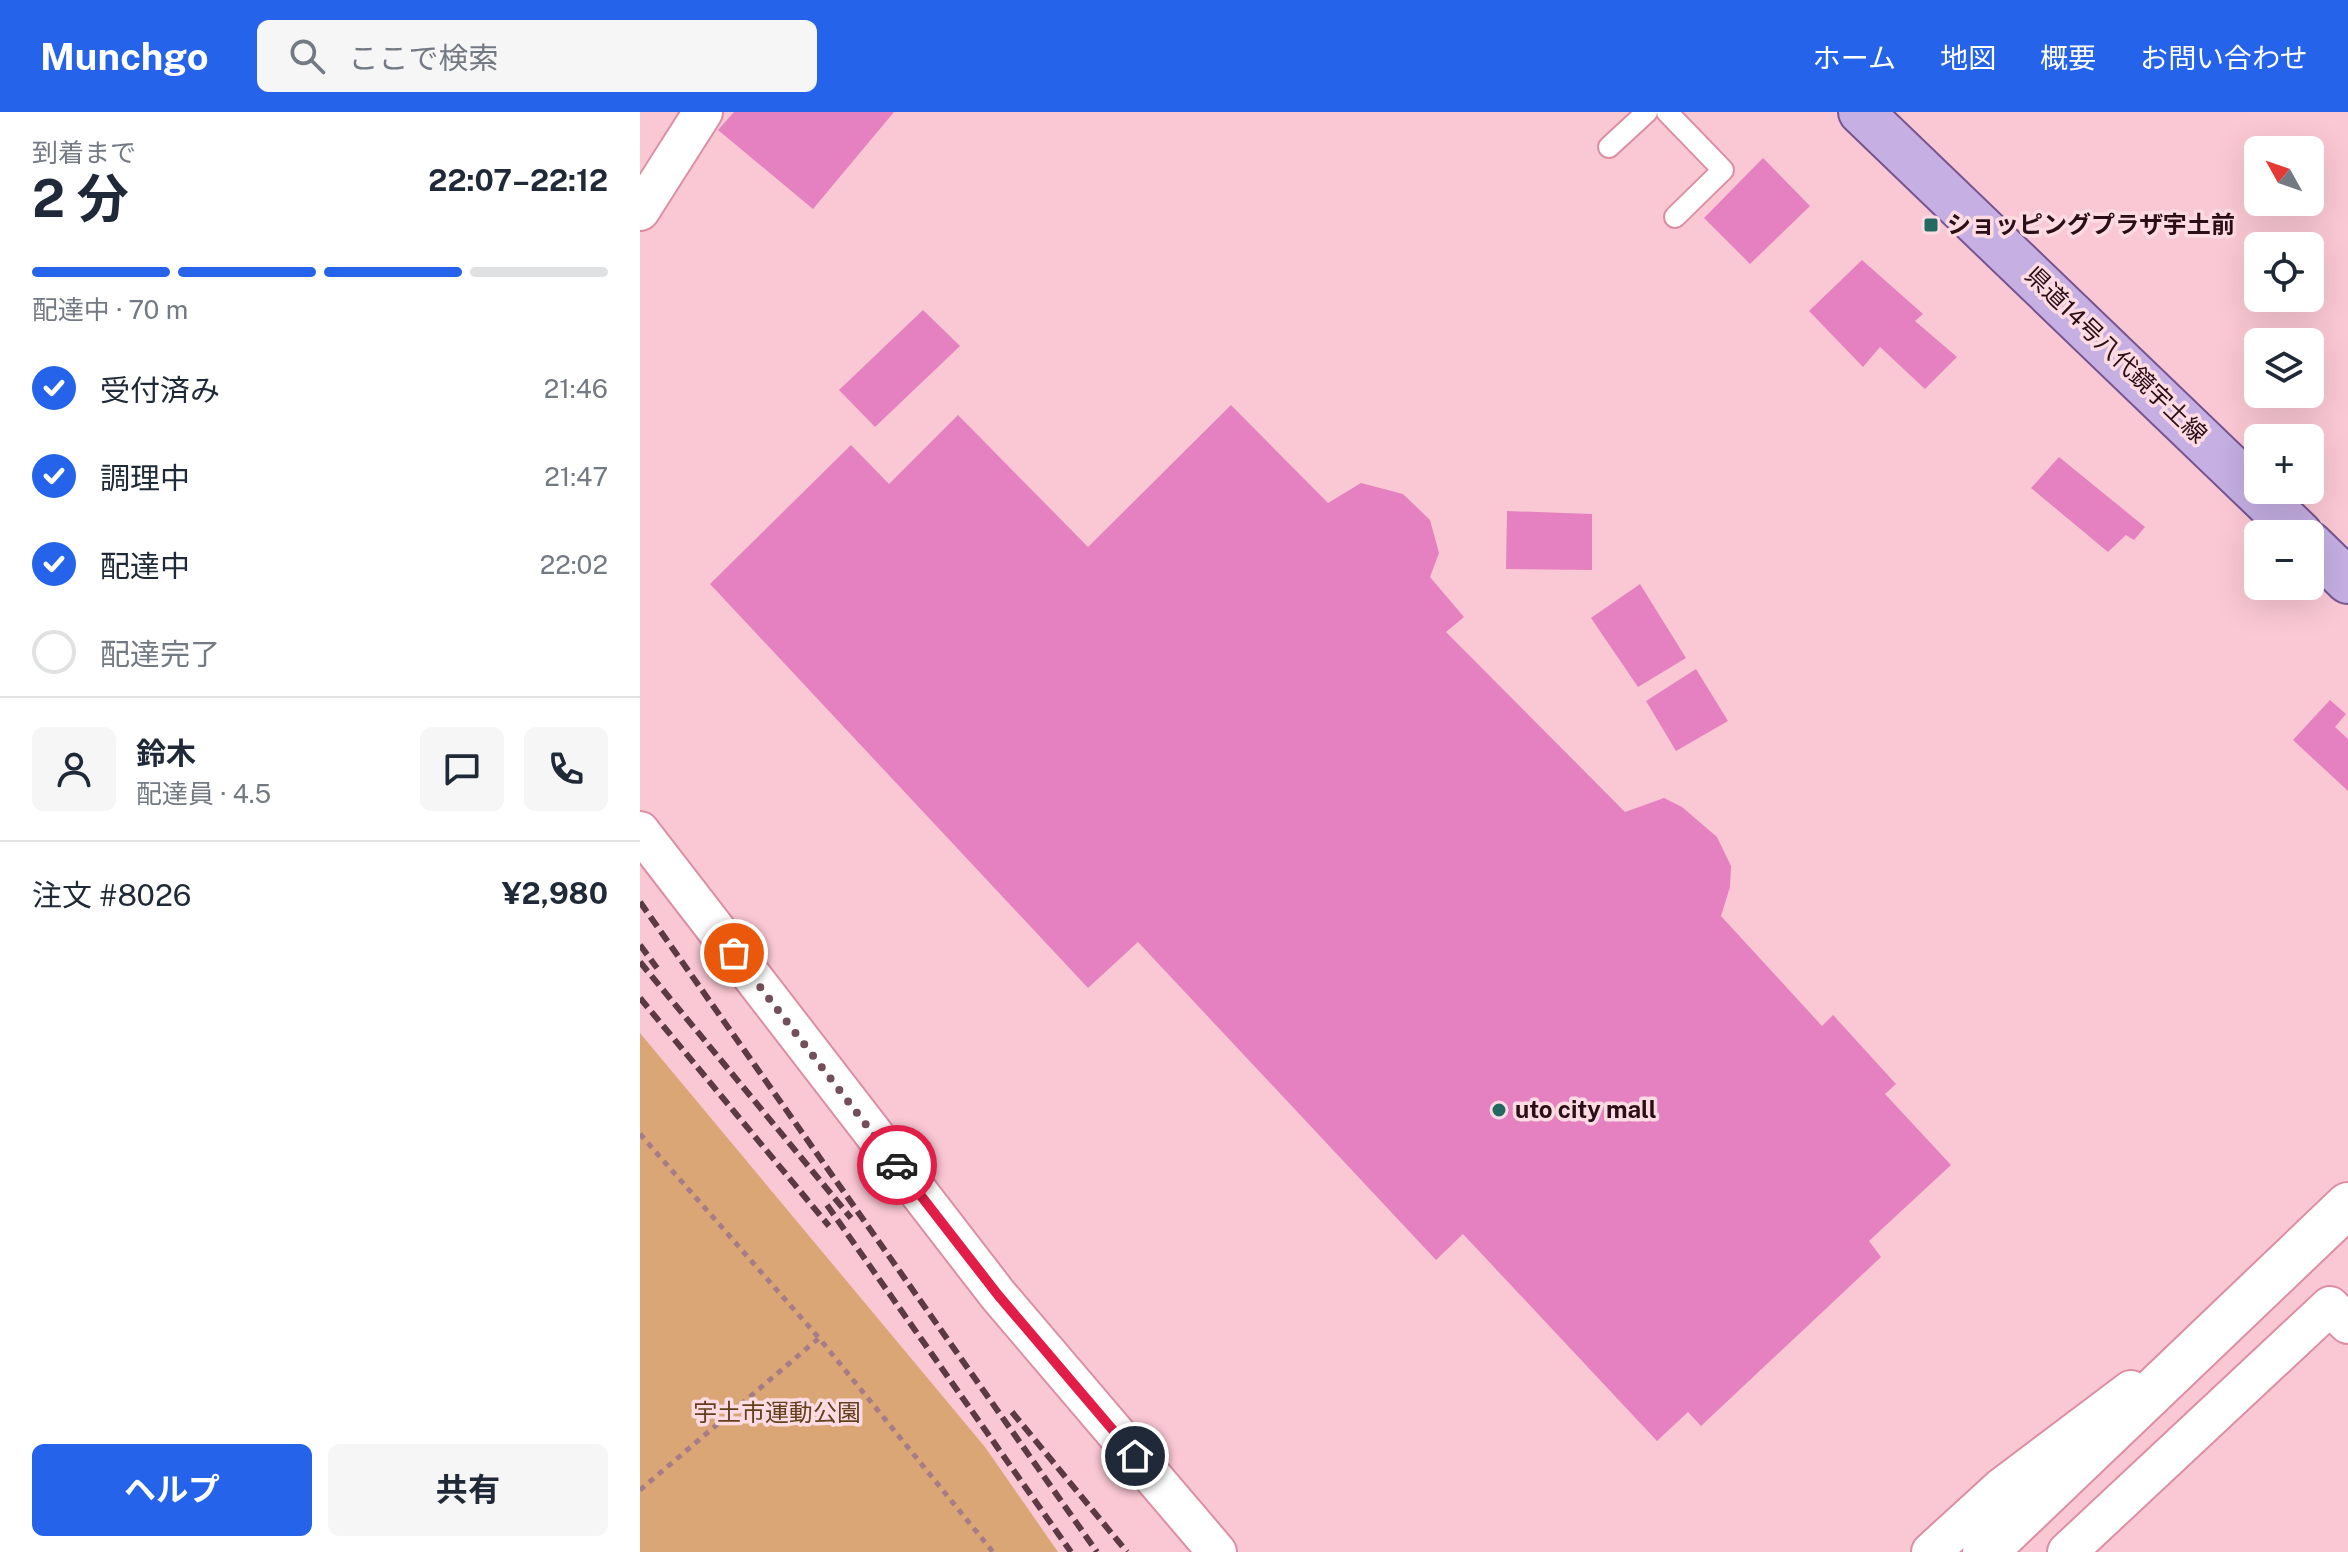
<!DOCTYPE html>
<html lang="ja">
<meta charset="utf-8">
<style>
:root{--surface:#fff;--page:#f6f6f7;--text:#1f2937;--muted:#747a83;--line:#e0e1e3;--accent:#2563eb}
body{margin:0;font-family:"Public Sans","Noto Sans JP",sans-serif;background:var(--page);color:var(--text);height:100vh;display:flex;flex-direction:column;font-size:30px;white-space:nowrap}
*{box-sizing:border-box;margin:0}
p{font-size:26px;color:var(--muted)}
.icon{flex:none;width:44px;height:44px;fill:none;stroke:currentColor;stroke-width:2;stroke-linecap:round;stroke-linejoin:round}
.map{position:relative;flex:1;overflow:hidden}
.sheet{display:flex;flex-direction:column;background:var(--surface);width:640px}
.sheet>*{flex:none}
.needle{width:52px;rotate:310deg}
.tools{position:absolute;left:1604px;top:24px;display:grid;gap:16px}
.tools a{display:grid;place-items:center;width:80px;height:80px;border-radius:12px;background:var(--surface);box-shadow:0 8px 32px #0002;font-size:40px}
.pin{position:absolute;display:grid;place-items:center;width:68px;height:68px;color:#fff;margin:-34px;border:4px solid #fff;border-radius:50%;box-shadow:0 2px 8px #0007}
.courier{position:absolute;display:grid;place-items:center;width:80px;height:80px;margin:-40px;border:6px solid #e11d48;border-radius:50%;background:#fff;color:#222;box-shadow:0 2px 10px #0007}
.headline em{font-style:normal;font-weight:700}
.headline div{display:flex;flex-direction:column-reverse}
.headline{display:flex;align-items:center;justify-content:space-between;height:136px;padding:0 32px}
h1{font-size:52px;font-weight:700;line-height:60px}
.bar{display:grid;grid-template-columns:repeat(4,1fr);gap:12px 8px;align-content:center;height:96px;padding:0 32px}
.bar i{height:10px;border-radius:6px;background:var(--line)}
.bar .current{background:var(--accent)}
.bar p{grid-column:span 4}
.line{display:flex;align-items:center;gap:20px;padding:0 32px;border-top:2px solid var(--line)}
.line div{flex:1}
.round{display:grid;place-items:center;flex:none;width:84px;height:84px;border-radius:12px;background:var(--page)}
ol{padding:0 32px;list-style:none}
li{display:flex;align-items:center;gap:24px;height:88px}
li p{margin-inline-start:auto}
li .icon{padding:8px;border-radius:50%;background:var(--accent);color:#fff;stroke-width:4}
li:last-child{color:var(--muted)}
li i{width:44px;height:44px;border:4px solid var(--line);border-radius:50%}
.cta{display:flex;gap:16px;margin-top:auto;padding:16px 32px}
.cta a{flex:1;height:92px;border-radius:12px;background:var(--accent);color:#fff;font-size:32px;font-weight:700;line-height:92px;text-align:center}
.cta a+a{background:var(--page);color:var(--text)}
header{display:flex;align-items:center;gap:48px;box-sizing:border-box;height:112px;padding:0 40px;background:var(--accent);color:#fff}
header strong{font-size:38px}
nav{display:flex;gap:44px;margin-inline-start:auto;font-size:28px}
.search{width:560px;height:72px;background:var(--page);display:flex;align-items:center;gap:20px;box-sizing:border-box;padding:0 28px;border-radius:12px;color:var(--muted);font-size:30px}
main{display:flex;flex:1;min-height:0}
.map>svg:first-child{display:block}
.green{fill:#daa676}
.building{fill:#e581c0}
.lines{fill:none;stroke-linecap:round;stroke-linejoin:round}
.service-casing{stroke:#dc8ea3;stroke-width:24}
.minor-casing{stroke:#dc8ea3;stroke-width:42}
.tertiary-casing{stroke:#dc8ea3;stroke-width:48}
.primary-casing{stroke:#765490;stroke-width:48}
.path{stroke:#a57c87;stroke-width:5;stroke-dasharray:6 6;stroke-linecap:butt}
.service{stroke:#fff;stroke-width:20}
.minor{stroke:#fff;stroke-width:38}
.tertiary{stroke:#fff;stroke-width:44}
.primary{stroke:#c5afe3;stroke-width:44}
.rail{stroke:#5c3a44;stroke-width:6;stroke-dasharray:12 6;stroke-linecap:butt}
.done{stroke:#734f59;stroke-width:8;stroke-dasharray:0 14.4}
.route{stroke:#e11d48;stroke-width:10}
.poi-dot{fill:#226a61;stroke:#fddbe2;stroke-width:3}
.labels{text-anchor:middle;stroke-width:7;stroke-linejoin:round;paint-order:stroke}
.poi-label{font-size:24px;font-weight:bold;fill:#2b0e17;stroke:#fddbe2;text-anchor:start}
.street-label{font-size:24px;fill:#2b0e17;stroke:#fddbe2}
.park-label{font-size:24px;fill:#64401e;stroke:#fddbe2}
</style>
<header>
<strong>Munchgo</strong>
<div class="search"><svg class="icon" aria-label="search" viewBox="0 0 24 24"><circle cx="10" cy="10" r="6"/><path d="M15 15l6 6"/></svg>ここで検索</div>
<nav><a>ホーム</a><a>地図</a><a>概要</a><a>お問い合わせ</a></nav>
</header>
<main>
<section class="sheet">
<div class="headline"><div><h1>2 分</h1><p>到着まで</p></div><em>22:07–22:12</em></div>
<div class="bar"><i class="current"></i><i class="current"></i><i class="current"></i><i></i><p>配達中 · 70 m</p></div>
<ol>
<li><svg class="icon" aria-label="check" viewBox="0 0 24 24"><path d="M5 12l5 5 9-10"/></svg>受付済み<p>21:46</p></li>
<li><svg class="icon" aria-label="check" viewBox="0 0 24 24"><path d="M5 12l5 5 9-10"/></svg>調理中<p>21:47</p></li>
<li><svg class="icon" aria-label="check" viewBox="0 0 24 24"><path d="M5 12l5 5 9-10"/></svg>配達中<p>22:02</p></li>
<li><i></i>配達完了</li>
</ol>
<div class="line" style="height:144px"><a class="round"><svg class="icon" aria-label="person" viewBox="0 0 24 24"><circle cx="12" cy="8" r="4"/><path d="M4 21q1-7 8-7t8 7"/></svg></a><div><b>鈴木</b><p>配達員 · 4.5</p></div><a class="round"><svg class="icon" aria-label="chat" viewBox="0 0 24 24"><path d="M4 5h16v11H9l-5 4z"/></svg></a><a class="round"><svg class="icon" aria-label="phone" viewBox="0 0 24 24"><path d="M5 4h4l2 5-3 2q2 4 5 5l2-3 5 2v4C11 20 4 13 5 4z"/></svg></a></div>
<div class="line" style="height:104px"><div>注文 #8026</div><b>¥2,980</b></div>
<div class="cta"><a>ヘルプ</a><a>共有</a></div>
</section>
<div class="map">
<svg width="1708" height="1440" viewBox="0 0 1708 1440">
<rect width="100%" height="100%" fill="#fac8d4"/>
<!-- green -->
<polygon class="green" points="0,921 345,1335 418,1440 0,1440"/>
<!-- building -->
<g class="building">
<polygon points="94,0 254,0 173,97 78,18"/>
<polygon points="1123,46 1170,94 1110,152 1064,106"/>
<polygon points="1222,148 1283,202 1275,209 1317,245 1285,277 1240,235 1223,255 1169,199"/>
<polygon points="283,198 320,234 235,315 199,278"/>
<polygon points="591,293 688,391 721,371 763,382 790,408 799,441 790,465 824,505 806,520 985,700 1024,686 1042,695 1077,725 1091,754 1090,775 1081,804 1182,914 1193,903 1256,972 1245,982 1311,1053 1229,1129 1241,1145 1061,1314 1048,1300 1017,1329 823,1122 796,1148 498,830 448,876 70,472 211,333 249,372 318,303 448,435"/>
<polygon points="1419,345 1505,415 1494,428 1486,423 1468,440 1391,376"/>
<polygon points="867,399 952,402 952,458 866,457"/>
<polygon points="1000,472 1046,546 998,575 951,506"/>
<polygon points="1056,557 1088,609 1036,639 1006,589"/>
<polygon points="1690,588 1706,602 1695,615 1708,627 1708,679 1653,628"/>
</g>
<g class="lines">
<defs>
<g id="service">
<polyline points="1027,0 1083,58 1035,105"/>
<polyline points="969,35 1007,0"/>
</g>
<g id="minor">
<polyline points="0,99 63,0"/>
<polyline points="0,719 358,1183 577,1440"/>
<polyline points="1291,1440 1361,1376 1491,1278"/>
<polyline points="1427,1440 1690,1194 1708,1212"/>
</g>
<polyline id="tertiary" points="1345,1440 1708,1093"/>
<g id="primary">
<polyline points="1221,0 1660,422"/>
<polyline points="1670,432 1708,469"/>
</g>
</defs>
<!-- service casing -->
<use href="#service" class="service-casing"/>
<!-- minor casing -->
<use href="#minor" class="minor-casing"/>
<!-- tertiary casing -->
<use href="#tertiary" class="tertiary-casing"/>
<!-- primary casing -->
<use href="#primary" class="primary-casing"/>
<!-- path -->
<g class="path">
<polyline points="0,1022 179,1226"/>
<polyline points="0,1378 179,1226 353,1440"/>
</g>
<!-- service -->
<use href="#service" class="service"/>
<!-- minor -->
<use href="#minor" class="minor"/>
<!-- tertiary -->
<use href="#tertiary" class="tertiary"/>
<!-- primary -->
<use href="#primary" class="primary"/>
<!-- rail -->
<g class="rail">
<polyline points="0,790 457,1440"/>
<polyline points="0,833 17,856"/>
<polyline points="0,850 211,1106"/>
<polyline points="0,886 189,1114"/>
<polyline points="187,1093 431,1440"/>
<polyline points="372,1300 487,1440"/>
</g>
</g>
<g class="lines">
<!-- done -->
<polyline class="done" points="94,841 257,1053"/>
<!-- route -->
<polyline class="route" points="257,1053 358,1183 495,1344"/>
</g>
<!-- markers -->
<g class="poi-dot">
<rect x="1283" y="105" width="16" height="16" rx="4"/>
<circle cx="859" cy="998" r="8"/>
</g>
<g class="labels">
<!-- poi labels -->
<g class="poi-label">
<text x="1307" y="121">ショッピングプラザ宇土前</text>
<text x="875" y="1006">uto city mall</text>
</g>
<!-- street labels -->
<g class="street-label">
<text transform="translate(1476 243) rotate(44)" y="8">県道14号八代鏡宇土線</text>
</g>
<!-- park labels -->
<g class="park-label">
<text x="137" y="1309">宇土市運動公園</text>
</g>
</g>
</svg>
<div class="tools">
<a><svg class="needle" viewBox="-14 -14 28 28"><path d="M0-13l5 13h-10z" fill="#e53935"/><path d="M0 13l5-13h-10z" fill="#747a83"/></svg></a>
<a><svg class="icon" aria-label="locate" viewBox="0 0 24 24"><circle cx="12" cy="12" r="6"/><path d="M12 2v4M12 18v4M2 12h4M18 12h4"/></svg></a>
<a><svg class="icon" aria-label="layers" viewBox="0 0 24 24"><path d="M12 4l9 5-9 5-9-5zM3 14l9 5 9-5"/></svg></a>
<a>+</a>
<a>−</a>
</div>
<div class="pin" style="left:94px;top:841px;background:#ea580c"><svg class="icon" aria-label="bag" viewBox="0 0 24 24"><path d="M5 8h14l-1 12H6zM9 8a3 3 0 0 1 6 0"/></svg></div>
<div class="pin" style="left:495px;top:1344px;background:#1f2937"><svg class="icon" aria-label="home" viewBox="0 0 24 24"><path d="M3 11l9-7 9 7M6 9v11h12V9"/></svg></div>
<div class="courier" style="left:257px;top:1053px"><svg class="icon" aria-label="car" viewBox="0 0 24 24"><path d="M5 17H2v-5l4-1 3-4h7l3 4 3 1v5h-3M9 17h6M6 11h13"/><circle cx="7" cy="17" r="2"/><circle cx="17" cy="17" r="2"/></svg></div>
</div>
</main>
